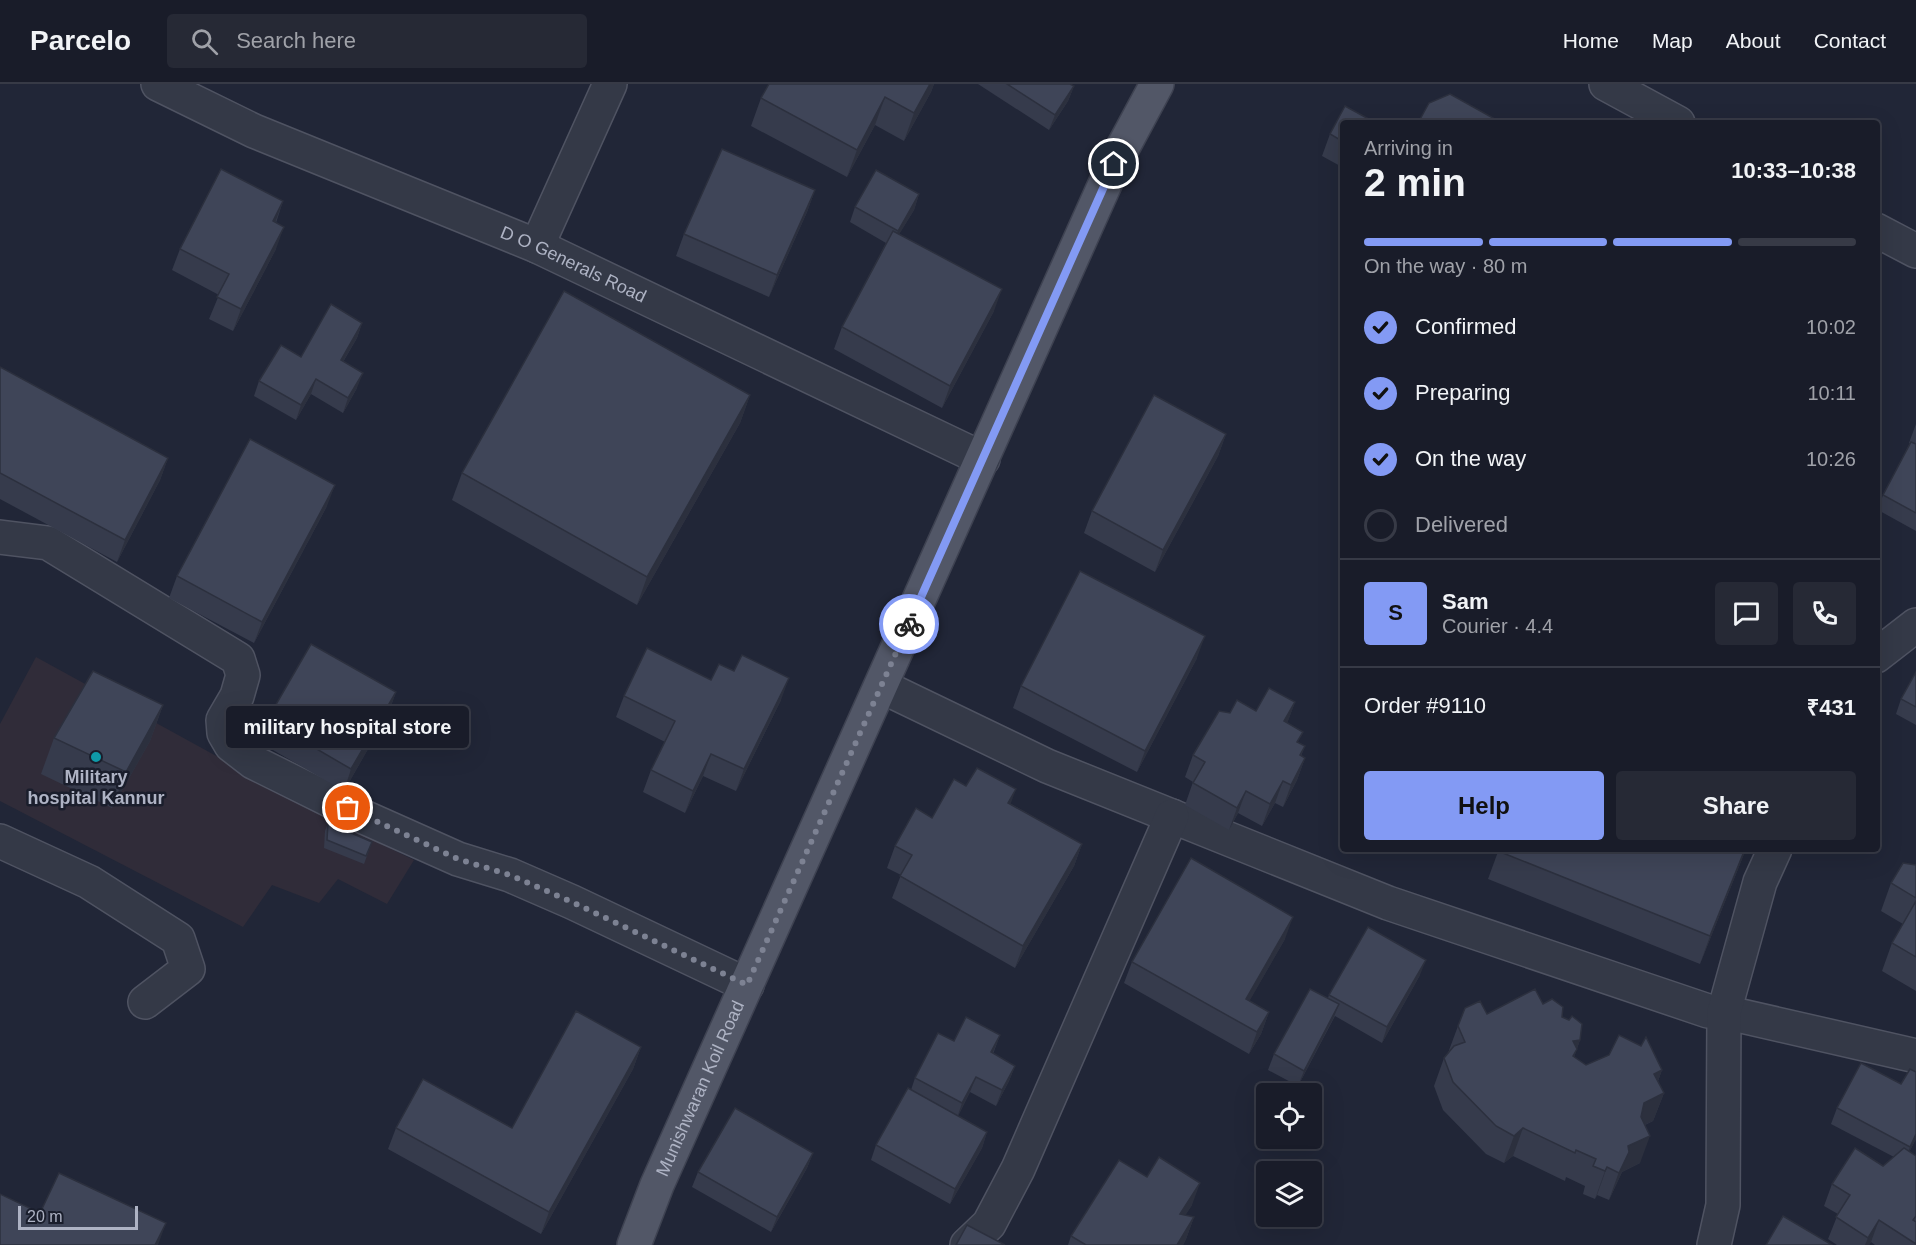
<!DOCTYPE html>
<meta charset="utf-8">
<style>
:root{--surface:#191c29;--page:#262935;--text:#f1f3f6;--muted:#9fa1a8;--line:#373a46;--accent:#839af4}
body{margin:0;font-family:Arial,sans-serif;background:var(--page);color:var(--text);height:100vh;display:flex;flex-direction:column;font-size:22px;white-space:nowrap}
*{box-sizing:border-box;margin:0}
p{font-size:20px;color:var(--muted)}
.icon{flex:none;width:33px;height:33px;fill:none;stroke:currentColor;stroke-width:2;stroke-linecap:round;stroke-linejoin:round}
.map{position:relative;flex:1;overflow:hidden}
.drawer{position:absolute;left:1340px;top:36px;width:540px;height:732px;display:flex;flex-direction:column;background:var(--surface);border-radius:6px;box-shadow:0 6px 24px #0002,0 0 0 2px var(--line)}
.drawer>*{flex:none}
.fabs{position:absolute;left:1256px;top:999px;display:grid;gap:12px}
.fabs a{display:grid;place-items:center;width:66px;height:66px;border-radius:6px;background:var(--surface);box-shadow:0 6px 24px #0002,0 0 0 2px var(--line);font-size:30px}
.scale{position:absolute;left:18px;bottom:15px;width:120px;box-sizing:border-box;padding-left:6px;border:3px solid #aeb3c4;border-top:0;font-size:16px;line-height:21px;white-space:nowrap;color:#aeb3c4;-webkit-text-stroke:4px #1a1e2c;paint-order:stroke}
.pin{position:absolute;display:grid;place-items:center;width:51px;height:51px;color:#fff;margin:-26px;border:3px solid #fff;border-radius:50%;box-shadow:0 2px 6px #0007}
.courier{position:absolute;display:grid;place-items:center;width:60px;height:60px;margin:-30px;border:4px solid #839af4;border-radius:50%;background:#fff;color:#222;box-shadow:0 2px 8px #0007}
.bubble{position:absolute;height:42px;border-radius:6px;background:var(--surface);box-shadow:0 6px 24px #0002,0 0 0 2px var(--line);font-size:20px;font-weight:700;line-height:42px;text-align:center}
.head em{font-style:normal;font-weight:700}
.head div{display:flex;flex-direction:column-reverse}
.head{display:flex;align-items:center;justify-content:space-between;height:102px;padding:0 24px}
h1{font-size:39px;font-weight:700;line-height:45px}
.bar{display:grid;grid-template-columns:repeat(4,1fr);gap:9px 6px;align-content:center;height:72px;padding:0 24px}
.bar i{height:8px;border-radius:4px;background:var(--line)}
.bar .active{background:var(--accent)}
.bar p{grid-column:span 4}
.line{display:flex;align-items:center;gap:15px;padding:0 24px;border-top:2px solid var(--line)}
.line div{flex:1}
.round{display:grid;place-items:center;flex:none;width:63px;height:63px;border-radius:6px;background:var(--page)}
ol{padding:0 24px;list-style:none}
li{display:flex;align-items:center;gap:18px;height:66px}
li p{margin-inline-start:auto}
li .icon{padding:6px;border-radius:50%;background:var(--accent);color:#111;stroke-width:4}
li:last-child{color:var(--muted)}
li i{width:33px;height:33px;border:3px solid var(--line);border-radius:50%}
.button{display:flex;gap:12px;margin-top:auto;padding:12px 24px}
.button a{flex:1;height:69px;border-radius:6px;background:var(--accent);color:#111;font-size:24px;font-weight:700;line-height:69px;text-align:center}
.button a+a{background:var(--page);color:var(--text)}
header{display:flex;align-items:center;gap:36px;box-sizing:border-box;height:84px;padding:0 30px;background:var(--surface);border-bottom:2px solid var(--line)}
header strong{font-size:28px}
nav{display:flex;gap:33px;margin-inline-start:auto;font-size:21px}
.search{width:420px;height:54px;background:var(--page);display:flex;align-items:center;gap:15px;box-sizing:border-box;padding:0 21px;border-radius:6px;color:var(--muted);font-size:22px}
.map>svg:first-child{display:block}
.medical{fill:#302c39}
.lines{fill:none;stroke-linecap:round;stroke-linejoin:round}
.minor-casing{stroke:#4f5362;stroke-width:36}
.major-casing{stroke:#3e4251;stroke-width:36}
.minor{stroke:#343947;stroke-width:33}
.major{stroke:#525767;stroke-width:33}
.wall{fill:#363b4c}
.shaded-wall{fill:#2c303e}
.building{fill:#3f4558;stroke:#2c303e;stroke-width:1.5}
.done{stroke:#7d8293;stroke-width:6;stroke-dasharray:0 10.8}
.route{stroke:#839af4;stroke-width:8}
.culture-dot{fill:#0f9aa8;stroke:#1a1e2c;stroke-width:2}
.labels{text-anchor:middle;stroke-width:5;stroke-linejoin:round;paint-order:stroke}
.street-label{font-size:18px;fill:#aeb3c4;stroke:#1a1e2c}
.poi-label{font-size:18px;font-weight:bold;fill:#aeb3c4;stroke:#1a1e2c}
</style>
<header>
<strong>Parcelo</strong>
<div class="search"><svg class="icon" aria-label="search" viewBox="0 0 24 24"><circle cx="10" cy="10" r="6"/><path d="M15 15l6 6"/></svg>Search here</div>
<nav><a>Home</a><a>Map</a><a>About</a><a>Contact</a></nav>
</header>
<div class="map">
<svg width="1916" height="1161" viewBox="0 0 1916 1161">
<rect width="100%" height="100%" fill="#212637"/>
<!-- medical -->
<polygon class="medical" points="36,573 342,741 414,776 387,820 338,795 319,819 272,801 243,843 0,717 0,640"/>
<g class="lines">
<defs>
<g id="minor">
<path id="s1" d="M158,0l96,47 283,115 446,213"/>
<polyline points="1606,0 1678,39"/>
<polyline points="1876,146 1916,167"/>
<polyline points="537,162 610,0"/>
<polyline points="0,453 48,459 238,575 243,591 237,612 223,636 224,649 231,661 253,678 366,734 458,775 510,791 572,818 747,901"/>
<polyline points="1876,572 1916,541"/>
<polyline points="881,602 1047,682 1388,819 1708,927 1724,928 1916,972"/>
<polyline points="0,757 89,798 178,855 188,885 145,918"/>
<polyline points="967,1161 989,1140 1018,1085 1172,732"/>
<polyline points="1714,1161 1723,1121 1724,928 1760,798 1775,765"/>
</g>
<g id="major">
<path id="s2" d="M634,1161l23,-60 457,-1021 43,-80"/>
</g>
</defs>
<!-- minor casing -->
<use href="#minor" class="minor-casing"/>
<!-- major casing -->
<use href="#major" class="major-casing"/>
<!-- minor -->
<use href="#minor" class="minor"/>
<!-- major -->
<use href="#major" class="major"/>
</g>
<!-- wall -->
<g class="wall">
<polygon points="769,0 934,0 931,8 904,57 875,41 847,93 751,42 761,14"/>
<polygon points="978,0 1070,0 1074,2 1068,17 1049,46"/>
<polygon points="1342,39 1342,83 1322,72 1330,50"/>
<polygon points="815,106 807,128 769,213 676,172 684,150"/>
<polygon points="919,110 914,126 899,150 994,227 942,324 834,265 842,243 886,159 850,138 855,123"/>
<polygon points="283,117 276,139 276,165 233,247 209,235 219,211 172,186 180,165"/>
<polygon points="362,239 357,254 343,278 357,304 343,329 311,310 296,336 254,312 259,297"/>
<polygon points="0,283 168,374 160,396 117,478 0,415"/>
<polygon points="750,311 740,339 637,521 452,416 462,389"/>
<polygon points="1916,340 1916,447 1878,426 1883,411 1910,359 1909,359"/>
<polygon points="1226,350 1218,372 1155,488 1084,449 1092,427"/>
<polygon points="327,422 254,559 169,514 177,492"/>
<polygon points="1197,574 1137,688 1013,624 1021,602"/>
<polygon points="1916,588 1916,641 1896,630 1901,615"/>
<polygon points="711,596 781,616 736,707 703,692 685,729 643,708 651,686 665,658 616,633 624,612"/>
<polygon points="396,608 388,630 344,707 259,658 267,636"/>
<polygon points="1295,618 1287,639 1299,659 1305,662 1301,672 1305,674 1297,696 1283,723 1275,719 1262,742 1238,729 1229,746 1185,721 1193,698 1185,693 1193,671 1230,629 1256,627"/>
<polygon points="163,621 150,657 112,724 41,690 54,654"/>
<polygon points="966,702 1011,720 1082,760 1074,782 1015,884 892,814 901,791 887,784 895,762 932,734"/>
<polygon points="328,739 372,758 364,780 324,764 325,747"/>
<polygon points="1499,765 1746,765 1700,880 1488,795"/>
<polygon points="1916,781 1916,907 1882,887 1892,859 1903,840 1881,827 1891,799"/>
<polygon points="1285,855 1249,917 1269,928 1261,950 1249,970 1124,899 1132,878"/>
<polygon points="1420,891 1382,959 1335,932 1298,1002 1268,986 1274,970 1328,914 1329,911"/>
<polygon points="1543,920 1562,933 1580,956 1574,973 1586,981 1662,986 1658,997 1664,1009 1653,1037 1645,1041 1640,1079 1622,1088 1609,1116 1597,1111 1595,1115 1583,1110 1585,1102 1566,1093 1565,1097 1513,1072 1504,1079 1486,1070 1443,1026 1434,1002 1444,974 1448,969 1458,942 1487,930"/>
<polygon points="1000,951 993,970 1015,982 1009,997 996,1022 970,1008 958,1032 987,1048 982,1064 950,1120 871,1076 876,1061 911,1006 915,994 954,957"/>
<polygon points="641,963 633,985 541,1150 388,1065 396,1044 512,1044"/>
<polygon points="1837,1024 1916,1055 1909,1068 1916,1072 1916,1161 1875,1161 1871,1158 1869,1161 1837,1161 1828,1155 1838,1130 1824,1122 1832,1100 1883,1082 1894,1073 1831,1040"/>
<polygon points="813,1069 807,1084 771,1148 692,1103 698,1088"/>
<polygon points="1192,1121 1185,1131 1194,1133 1186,1155 1183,1161 1068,1161 1071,1152"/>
</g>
<!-- shaded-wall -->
<g class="shaded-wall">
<polygon points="930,0 934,0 931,8 904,57 914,29"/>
<polygon points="1074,2 1068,17 1049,46 1055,31"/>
<polygon points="885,13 875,41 847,93 857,66"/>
<polygon points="815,106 807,128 769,213 777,191"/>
<polygon points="919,110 914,126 892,162 898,147"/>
<polygon points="283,117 275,139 273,137"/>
<polygon points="284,143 276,165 233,247 241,225"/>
<polygon points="1002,205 994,227 942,324 950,302"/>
<polygon points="362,239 357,254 335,291 341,276"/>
<polygon points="363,289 357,304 343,329 348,314"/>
<polygon points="316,295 311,310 296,336 301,321"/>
<polygon points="750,311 740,339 637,521 647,493"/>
<polygon points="1226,350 1218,372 1155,488 1163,466"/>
<polygon points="168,374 160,396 117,478 125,456"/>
<polygon points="335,401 327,422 254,559 262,538"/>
<polygon points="1205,552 1197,574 1137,688 1145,667"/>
<polygon points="789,594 781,616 736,707 744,685"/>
<polygon points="396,608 388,630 344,707 351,685"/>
<polygon points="1295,618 1287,640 1284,637"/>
<polygon points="163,621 150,657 112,724 126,688"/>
<polygon points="711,670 703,692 685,729 693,707"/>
<polygon points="1305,674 1297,696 1283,723 1291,701"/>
<polygon points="1283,697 1275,719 1262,742 1270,720"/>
<polygon points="1016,705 1008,727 1008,719"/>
<polygon points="1246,707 1238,729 1229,746 1237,724"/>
<polygon points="1082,760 1074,782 1015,884 1023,862"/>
<polygon points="1745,765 1746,765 1700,880 1710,852"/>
<polygon points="1293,833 1285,855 1238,937 1246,915"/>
<polygon points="1426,876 1420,891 1382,959 1387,943"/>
<polygon points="1339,920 1333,935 1298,1002 1304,987"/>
<polygon points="1269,928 1261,950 1249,970 1257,948"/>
<polygon points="1000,951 994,966 985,984 991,968"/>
<polygon points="1580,956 1567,993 1573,957"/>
<polygon points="641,963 633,985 541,1150 549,1128"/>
<polygon points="1015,982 1009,997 996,1022 1002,1006"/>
<polygon points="1662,986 1652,1013 1654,990"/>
<polygon points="976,993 970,1008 957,1034 962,1019"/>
<polygon points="1664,1009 1653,1037 1633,1046 1644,1019"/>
<polygon points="1523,1044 1513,1072 1504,1079 1514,1052"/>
<polygon points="987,1048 982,1064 950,1120 955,1105"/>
<polygon points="1916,1050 1916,1055 1904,1078 1910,1063"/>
<polygon points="1650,1052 1640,1079 1622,1088 1609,1116 1628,1062"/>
<polygon points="813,1069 807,1084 771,1148 777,1133"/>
<polygon points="1607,1083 1597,1111 1595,1115 1605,1087"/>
<polygon points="1200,1099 1192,1121 1172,1152 1180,1130"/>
<polygon points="1194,1133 1186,1155 1183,1161 1177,1161"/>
<polygon points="1879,1136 1871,1158 1869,1161 1865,1161 1868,1154"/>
<polygon points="166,1139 158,1161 155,1161"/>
</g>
<!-- building -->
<g class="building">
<polygon points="769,0 930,0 914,29 885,13 857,66 761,14"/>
<polygon points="1007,0 1070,0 1074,2 1055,31"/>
<polygon points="1450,10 1502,39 1418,39 1429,19"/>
<polygon points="1345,22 1376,39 1342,39 1342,57 1330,50"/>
<polygon points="722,65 815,106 777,191 684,150"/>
<polygon points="221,85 283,117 273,137 284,143 241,225 217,213 229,190 180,165"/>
<polygon points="876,86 919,110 898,147 855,123"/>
<polygon points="893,147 1002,205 950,302 842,243"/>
<polygon points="564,207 750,311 647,493 462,389"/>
<polygon points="331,220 362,239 341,276 363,289 348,314 316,295 301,321 259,297 281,261 301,273"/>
<polygon points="0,283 168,374 125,456 0,389"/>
<polygon points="1154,311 1226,350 1163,466 1092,427"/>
<polygon points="250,355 335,401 262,538 177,492"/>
<polygon points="1911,358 1916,360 1916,429 1883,411"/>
<polygon points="1080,487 1205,552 1145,667 1021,602"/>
<polygon points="311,560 396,608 351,685 267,636"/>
<polygon points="647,564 711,596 719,580 734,587 742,571 789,594 744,685 711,670 693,707 651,686 675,637 624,612"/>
<polygon points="93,587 163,621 126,688 54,654"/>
<polygon points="1916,588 1916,623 1901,615"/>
<polygon points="1269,604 1295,618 1284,637 1303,648 1297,658 1305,662 1300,671 1305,674 1291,701 1283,697 1270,720 1246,707 1237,724 1193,699 1205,678 1193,671 1219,627 1230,629 1237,616 1256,627"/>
<polygon points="977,684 1016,705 1008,719 1082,760 1023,862 900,792 912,771 895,762 916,724 932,734 954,695 966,702"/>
<polygon points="328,739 372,758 366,772 327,756"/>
<polygon points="1499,765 1745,765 1710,852 1498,767"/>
<polygon points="1191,774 1293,833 1246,915 1269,928 1257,948 1132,878"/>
<polygon points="1903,779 1916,781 1916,814 1891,799"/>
<polygon points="1916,817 1916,873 1892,859"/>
<polygon points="1368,843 1426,876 1387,943 1329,911"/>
<polygon points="1310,905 1339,920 1304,987 1274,970"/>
<polygon points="1535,905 1543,920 1552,915 1563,923 1562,933 1569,936 1572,932 1582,940 1580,956 1573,957 1577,965 1573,972 1586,981 1609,971 1619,951 1641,962 1646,953 1662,986 1654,990 1664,1009 1644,1019 1641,1033 1650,1052 1628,1062 1629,1068 1619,1089 1607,1083 1605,1087 1593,1082 1596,1075 1576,1066 1575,1069 1523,1044 1514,1052 1496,1042 1453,998 1444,974 1454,962 1465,958 1458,942 1465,924 1480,917 1487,930"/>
<polygon points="576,927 641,963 549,1128 396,1044 423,995 512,1044"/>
<polygon points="966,933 1000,951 991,968 1015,982 1002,1006 976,993 962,1019 915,994 938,949 954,957"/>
<polygon points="1861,979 1901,1000 1910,985 1916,988 1916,1050 1910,1063 1837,1024"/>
<polygon points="908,1004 987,1048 955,1105 876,1061"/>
<polygon points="735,1024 813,1069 777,1133 698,1088"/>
<polygon points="1855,1064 1883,1082 1904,1064 1916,1072 1916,1132 1913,1136 1916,1138 1916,1160 1879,1136 1868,1154 1836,1133 1850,1111 1832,1100"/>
<polygon points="1159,1073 1200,1099 1180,1130 1194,1133 1177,1161 1086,1161 1071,1152 1119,1076 1147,1093"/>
<polygon points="59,1089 166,1139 155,1161 0,1161 0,1110 40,1129"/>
<polygon points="1783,1132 1832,1161 1766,1161"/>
<polygon points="967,1141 1005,1161 956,1161"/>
</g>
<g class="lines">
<!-- done -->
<polyline class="done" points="348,724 458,775 510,791 572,818 747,901 909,540"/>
<!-- route -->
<polyline class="route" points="909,540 1114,80"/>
</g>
<!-- markers -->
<circle class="culture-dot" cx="96" cy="673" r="6"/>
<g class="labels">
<!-- street labels -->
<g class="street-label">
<text dy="6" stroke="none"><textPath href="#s1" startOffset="453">D O Generals Road</textPath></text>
<text dy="6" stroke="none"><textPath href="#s2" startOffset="170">Munishwaran Koil Road</textPath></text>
</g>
<!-- poi labels -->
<g class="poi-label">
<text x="96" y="699">Military<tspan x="96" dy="21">hospital Kannur</tspan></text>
</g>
</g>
</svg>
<div class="fabs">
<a><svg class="icon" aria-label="locate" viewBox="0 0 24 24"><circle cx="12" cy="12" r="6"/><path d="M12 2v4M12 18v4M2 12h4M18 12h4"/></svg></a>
<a><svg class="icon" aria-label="layers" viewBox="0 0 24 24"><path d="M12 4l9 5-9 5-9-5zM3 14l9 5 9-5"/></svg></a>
</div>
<div class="scale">20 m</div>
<div class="pin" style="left:348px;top:724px;background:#ea580c"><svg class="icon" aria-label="bag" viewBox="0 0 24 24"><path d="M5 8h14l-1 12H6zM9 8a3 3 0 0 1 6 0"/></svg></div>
<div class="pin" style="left:1114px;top:80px;background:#1f2937"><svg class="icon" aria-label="home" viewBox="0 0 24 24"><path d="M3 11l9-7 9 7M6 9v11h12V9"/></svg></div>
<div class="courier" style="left:909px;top:540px"><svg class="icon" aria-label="bike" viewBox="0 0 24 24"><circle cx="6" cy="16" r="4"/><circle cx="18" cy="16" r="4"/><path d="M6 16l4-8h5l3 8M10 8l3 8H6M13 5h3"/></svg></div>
<div class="bubble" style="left:226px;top:622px;width:243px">military hospital store</div>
<section class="drawer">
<div class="head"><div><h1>2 min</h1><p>Arriving in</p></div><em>10:33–10:38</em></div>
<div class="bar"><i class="active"></i><i class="active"></i><i class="active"></i><i></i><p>On the way · 80 m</p></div>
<ol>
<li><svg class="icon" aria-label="check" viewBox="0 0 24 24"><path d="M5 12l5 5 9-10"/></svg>Confirmed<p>10:02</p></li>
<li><svg class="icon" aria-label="check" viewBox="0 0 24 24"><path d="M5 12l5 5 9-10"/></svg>Preparing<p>10:11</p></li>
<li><svg class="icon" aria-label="check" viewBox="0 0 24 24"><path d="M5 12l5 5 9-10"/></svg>On the way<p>10:26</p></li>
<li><i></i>Delivered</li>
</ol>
<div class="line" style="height:108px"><b class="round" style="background:var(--accent);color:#111">S</b><div><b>Sam</b><p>Courier · 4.4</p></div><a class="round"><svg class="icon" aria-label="chat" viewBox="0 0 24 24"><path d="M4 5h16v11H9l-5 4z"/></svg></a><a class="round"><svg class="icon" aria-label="phone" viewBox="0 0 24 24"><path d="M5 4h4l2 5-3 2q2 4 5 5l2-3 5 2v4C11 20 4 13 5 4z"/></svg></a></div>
<div class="line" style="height:78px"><div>Order #9110</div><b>₹431</b></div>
<div class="button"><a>Help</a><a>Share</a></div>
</section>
</div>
